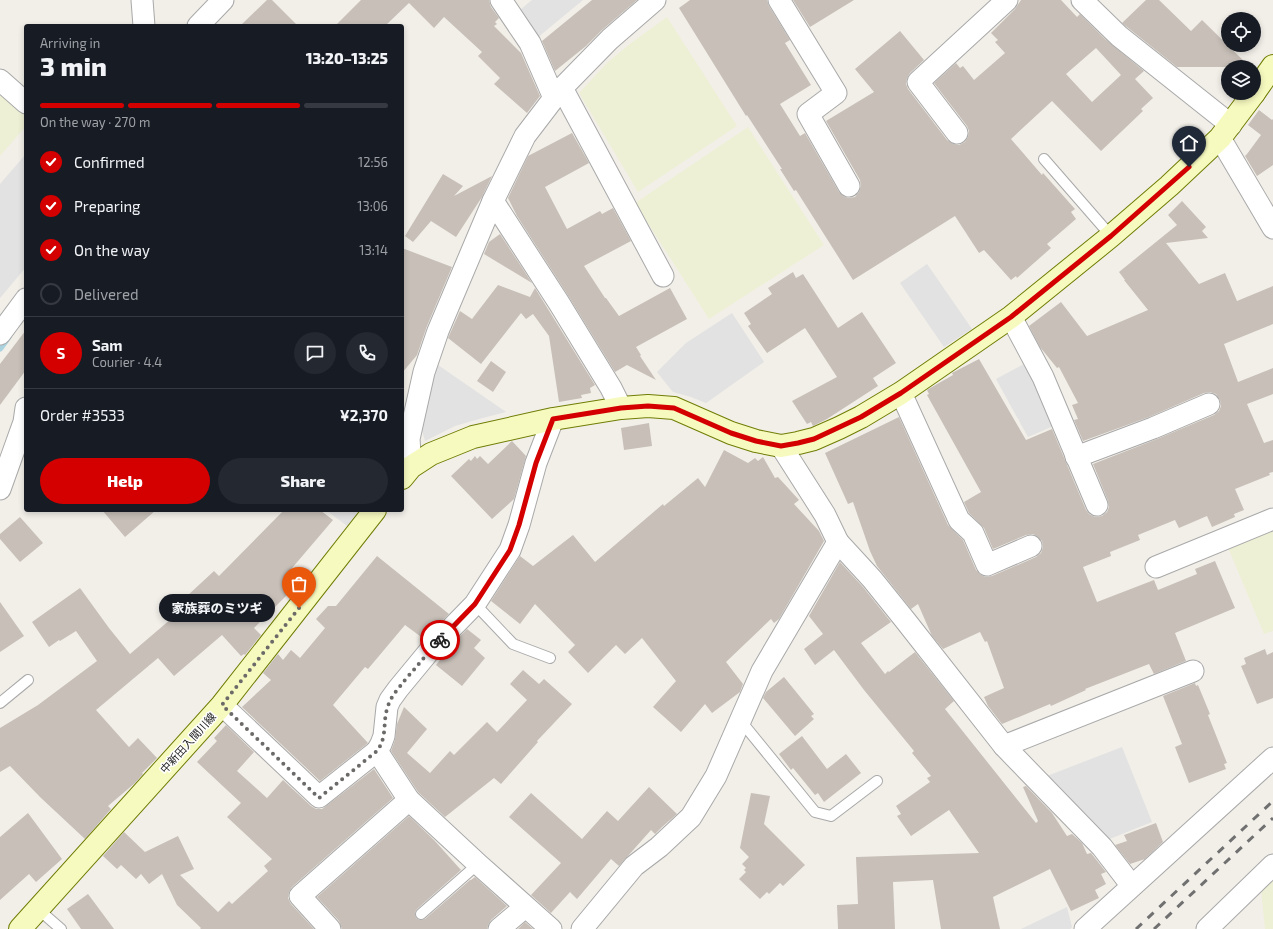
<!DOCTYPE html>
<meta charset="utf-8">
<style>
:root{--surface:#171b24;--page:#242831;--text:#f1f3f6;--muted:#9ea1a6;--line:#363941;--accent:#d40000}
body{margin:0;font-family:"Exo 2","Noto Sans JP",sans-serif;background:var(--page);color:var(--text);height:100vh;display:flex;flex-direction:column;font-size:15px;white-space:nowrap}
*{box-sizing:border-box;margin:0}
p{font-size:13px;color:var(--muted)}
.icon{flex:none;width:22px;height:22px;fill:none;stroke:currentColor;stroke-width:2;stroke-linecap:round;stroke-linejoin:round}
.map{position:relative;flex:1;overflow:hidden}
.sheet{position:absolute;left:24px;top:24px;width:380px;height:488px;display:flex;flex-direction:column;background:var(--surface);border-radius:4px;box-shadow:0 2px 6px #0003}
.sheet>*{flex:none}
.controls{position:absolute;left:1221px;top:12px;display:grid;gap:8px}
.controls a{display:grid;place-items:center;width:40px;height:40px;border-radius:50%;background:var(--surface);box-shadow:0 2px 6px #0003;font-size:20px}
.pin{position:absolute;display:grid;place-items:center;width:34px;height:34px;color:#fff;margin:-41px -17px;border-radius:50% 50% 50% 0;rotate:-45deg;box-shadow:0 0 4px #0007}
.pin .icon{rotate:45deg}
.courier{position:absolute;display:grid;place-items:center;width:40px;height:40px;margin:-20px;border:3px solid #d40000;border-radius:50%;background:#fff;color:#222;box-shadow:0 1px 5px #0007}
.bubble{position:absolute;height:28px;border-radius:14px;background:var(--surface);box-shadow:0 2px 6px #0003;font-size:13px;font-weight:800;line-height:28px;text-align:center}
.head em{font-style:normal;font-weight:800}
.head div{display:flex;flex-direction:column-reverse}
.head{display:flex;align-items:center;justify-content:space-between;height:68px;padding:0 16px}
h1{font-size:26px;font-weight:800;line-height:30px}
.bar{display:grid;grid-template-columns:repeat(4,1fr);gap:6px 4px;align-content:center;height:48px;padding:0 16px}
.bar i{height:5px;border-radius:3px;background:var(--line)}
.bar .active{background:var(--accent)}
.bar p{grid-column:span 4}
.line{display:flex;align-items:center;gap:10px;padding:0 16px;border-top:1px solid var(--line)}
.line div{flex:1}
.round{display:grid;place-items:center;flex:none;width:42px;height:42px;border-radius:21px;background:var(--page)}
ol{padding:0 16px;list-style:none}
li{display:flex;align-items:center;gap:12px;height:44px}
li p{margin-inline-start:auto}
li .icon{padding:4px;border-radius:50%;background:var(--accent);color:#fff;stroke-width:4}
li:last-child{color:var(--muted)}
li i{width:22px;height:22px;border:2px solid var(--line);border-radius:50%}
.primary-button{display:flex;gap:8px;margin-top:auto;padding:8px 16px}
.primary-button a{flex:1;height:46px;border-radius:24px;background:var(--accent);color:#fff;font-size:16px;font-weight:800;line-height:46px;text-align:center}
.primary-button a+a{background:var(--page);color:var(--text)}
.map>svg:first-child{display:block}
.farmland{fill:#eef0d5}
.parking{fill:#e2e2e2}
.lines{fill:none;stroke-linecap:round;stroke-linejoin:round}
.stream{stroke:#aad3df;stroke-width:7}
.building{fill:#c7bfb8;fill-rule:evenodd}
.service-casing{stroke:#a9a9a9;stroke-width:12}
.minor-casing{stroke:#a9a9a9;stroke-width:23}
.secondary-casing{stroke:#707d05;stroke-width:24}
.service{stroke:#fff;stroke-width:10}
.minor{stroke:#fff;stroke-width:21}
.secondary{stroke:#f7fabf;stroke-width:22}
.rail{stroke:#707070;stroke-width:3;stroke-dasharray:8 8;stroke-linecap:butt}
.done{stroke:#6b6a68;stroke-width:4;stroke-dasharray:0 7.2}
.route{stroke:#d40000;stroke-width:5}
.labels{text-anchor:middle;stroke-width:3;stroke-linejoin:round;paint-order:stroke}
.street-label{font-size:11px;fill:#222;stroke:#fff}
</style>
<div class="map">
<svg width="1273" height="929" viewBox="0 0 1273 929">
<rect width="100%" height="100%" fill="#f2efe9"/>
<!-- farmland -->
<g class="farmland">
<polygon points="667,17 737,126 638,192 579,93 608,62 631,43"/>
<polygon points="0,88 26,111 26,126 0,156"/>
<polygon points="748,127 824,245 709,319 635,203"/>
<polygon points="1273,526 1273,631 1264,634 1227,545"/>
<polygon points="1273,879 1273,929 1265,929 1261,890"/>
</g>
<!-- parking -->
<g class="parking">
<polygon points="532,0 583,0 537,38 520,10"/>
<polygon points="26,154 26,267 0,298 0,184"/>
<polygon points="927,264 972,329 944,347 900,283"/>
<polygon points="732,313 764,362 706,403 691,397 673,392 657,372 686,343"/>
<polygon points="1026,363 1056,425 1028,437 996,379"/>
<polygon points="438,365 506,412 479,419 455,426 425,441 421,427 430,388"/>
<polygon points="326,510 363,510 350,528"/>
<polygon points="1122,747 1152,822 1107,840 1047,776"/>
<polygon points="1067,907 1072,927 1070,929 1021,929"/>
</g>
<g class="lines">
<!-- stream -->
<polyline class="stream" points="0,348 8,337"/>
</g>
<!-- building -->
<g class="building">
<polygon points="267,0 272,0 298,26 240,26"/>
<polygon points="361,0 489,0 491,7 499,18 495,22 497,24 494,26 521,53 540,96 527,113 494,84 500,78 478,56 482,52 444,17 434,28 409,3 385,26 335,26"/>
<polygon points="592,0 637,0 602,30 586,46 555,71 542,41"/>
<path d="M690,0h77l2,6 21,34 -5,3 26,42 -31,19 20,32 5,-3 34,59 4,4 6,2 6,-1 4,-5 2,-6 -1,-6 -34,-59 48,-29 -19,-23 45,-38 24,29 -14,13 -3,5 -1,6 2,5 39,51 6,4 6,1 6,-3 3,-5 1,-6 -2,-5 -33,-43 22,-20 4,5 3,-2 11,14 31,-27 -10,-11 3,-2 -7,-7 24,-24 6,-9h40l16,17 3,-3 25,25 39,32 -9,8 18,19 -12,11 2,2 -42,40 -49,-50 -41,38 31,36 1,-2 32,36 -4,3 5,7 -29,25 4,4 -34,30 -1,-2 -5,4 -27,-30 -5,3 -24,-37 -102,64 -57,-90 -2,1 -14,-22h2l-35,-54 -1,1 -67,-108zM1096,48l25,27 -29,27 -26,-28z"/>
<polygon points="793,0 854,0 810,27"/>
<polygon points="1146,0 1159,0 1191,31 1202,20 1250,67 1177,67 1122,23"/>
<polygon points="1259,110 1272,120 1273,119 1273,165 1257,176 1245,156 1247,154 1261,135 1248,125"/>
<polygon points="572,133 589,163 545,187 567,229 600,211 602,214 613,208 631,241 584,266 605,298 606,298 619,316 670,288 687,319 636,347 641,355 640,356 656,380 627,365 615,372 569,297 517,216 508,198 528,156"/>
<polygon points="443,174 463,186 454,196 492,176 482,197 456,237 431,221 413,242 405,236"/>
<polygon points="1182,201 1206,227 1202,231 1208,238 1166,243 1199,284 1225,273 1237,301 1273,286 1273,324 1224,344 1238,382 1273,368 1273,394 1247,404 1264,443 1273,440 1273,472 1269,473 1270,475 1235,489 1244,510 1234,514 1235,517 1212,527 1207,516 1179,528 1175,520 1138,535 1140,540 1110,552 1111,556 1083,567 1097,602 1154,580 1158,590 1197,574 1195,569 1215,561 1235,608 1175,633 1186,661 1154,674 1149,664 1085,689 1086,690 1051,706 1050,704 1002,724 988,706 984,697 1004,688 987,641 985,642 980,632 943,649 932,636 918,604 911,609 877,566 870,551 853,502 848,504 825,453 899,417 948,525 963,540 976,570 980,574 985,577 992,576 1036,557 1041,553 1043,547 1042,541 1038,537 1033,534 1026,535 993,549 984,528 969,513 964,502 981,492 927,395 929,394 927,390 932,387 953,375 952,373 979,359 1026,440 1052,429 1086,510 1089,514 1095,517 1102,516 1107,512 1109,507 1108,501 1093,464 1157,439 1214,415 1219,411 1221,406 1220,400 1216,394 1210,392 1204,393 1149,417 1083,441 1074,420 1078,419 1072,405 1078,403 1059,367 1057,368 1040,347 1029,326 1061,302 1087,336 1148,310 1124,280 1125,280 1119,272 1177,225 1168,215"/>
<polygon points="500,234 532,283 484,254 489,242"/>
<polygon points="402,248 452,267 427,326 417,355 402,373"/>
<polygon points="793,272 796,278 803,274 838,328 862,312 896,363 873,378 878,386 827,419 813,426 811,422 807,424 792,401 837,377 805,328 767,353 748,326 751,324 744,313 772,294 768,288"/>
<polygon points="498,285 530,297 535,288 595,385 590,388 591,393 581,395 582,398 559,402 549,336 533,314 526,319 521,313 481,364 448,338 460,311 472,319"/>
<polygon points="26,330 26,370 0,405 0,364"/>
<polygon points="491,361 506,372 493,392 477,381"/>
<polygon points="649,423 652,446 624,450 621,428"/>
<polygon points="512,441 526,456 514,499 492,519 451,476 469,459 471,461 475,456 477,459 480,456 488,464"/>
<polygon points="724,450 748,463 755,458 758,461 763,457 775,478 778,477 799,500 794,504 819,531 824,541 779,619 774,623 771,619 726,662 743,684 740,692 712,713 705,704 681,732 653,707 676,681 642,638 625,654 616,645 588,673 568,652 575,645 535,604 520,624 491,601 520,556 533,566 573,535 595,562 663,504 664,506 698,478 705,487"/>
<polygon points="102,510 156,510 125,537"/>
<polygon points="284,510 320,510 333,520 287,574 297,585 254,628 261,635 245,655 244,654 241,656 222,635 174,676 158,658 96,710 129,747 138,738 157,758 142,773 143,774 135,783 108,806 111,809 85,839 40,797 10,766 0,772 0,728 38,705 97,661 76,631 60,641 59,640 49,647 32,622 80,588 109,628 130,654 192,601 187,596 214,571 219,576"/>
<polygon points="20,517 43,543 20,562 0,539 0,534"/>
<polygon points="377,556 449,614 424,639 405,625 368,669 365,667 333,705 368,743 320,781 242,707 271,680 263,673 278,654 283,660 291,650 300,658 325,628 316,619 328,606 336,606"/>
<polygon points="840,562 863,587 891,622 861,643 885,674 888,671 889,672 915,652 954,701 945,709 1036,823 1038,821 1023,787 1026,786 1052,813 1067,836 1072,834 1082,843 1087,854 1091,853 1106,872 1101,874 1106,884 1095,890 1099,898 1071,911 1050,869 993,897 1000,929 941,929 933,880 893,882 895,929 838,929 837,905 858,904 856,857 979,853 949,810 911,836 897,816 901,814 896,806 930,782 927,778 931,776 912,753 914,751 864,690 834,650 815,665 804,649 823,634 809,616"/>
<polygon points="0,602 24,636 0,652"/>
<polygon points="467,629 481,640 474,648 485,658 462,686 436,665 444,655 443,654"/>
<polygon points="1265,649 1267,655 1273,652 1273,698 1257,704 1241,666 1246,664 1244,658"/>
<polygon points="523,670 539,684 544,679 572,704 537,741 538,742 501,784 494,778 445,817 418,792 391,751 395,740 397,724 404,707 427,729 407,753 430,773 450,751 454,755 487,722 497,732 527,700 510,684"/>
<polygon points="784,677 814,714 811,716 814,719 795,736 763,698 766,692"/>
<polygon points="1195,683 1196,686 1198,685 1210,714 1208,715 1227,763 1224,764 1226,769 1189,783 1175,747 1182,744 1163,696"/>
<polygon points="226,725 254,752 237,771 267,798 283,780 311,806 316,809 322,809 326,806 374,769 393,798 292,887 289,892 288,898 291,904 314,929 200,929 201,928 177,905 162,874 149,884 141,874 136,879 121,865 117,869 103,856 124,832 145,852 178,836 194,869 180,875 218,912 229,901 232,904 268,871 264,866 272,859 227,817 241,803 197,762 217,741 214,738"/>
<polygon points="802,736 827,769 846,754 861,773 824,802 818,793 815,795 793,768 791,770 779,754"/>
<polygon points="649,787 677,814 662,827 655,834 651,830 619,866 611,859 577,899 570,892 551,913 531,895 561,863 509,817 531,793 582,839 607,811 618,821"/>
<polygon points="751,793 770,796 764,824 805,865 783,886 780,883 769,894 767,892 760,899 739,879 746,872 744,870 746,868 742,864 749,857 740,848"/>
<polygon points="28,813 62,859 36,882 29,874 0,900 0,837"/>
<polygon points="409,816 434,840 461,870 417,909 415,912 416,918 419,920 425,919 470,880 471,880 475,877 507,906 491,920 488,925 487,929 342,929 339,921 317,897"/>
<polygon points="1156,823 1163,842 1145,859 1130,864 1115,845 1127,841 1124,835"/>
<polygon points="88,894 114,929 81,929 67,909"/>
<polygon points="525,922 533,929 518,929"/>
</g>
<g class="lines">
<defs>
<g id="service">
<polyline points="1044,159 1111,236"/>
<polyline points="475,604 513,644 550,658"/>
<polyline points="0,703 28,680"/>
<polyline points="740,720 815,812 831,816 877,781"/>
<polyline points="38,909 61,929"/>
<polyline points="421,914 478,864"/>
</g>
<g id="minor">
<polyline points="142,0 144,26"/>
<polyline points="501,0 530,43 554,98"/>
<polyline points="779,0 836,93 808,114 849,186"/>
<polyline points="1082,0 1119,36 1231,125"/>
<polyline points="198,26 223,0"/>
<polyline points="0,80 26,103"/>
<polyline points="562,88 663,276"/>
<polyline points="957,133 918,82 1007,0"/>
<polyline points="1220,138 1273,228"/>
<polyline points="493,201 559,303 611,388 621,408"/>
<polyline points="1011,317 1043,377 1097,505"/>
<polyline points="0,334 26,299"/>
<polyline points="901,393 959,520 973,533 987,565 1031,546"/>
<polyline points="781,446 825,515 838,542 872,579 905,620 1004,746 1102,847 1132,886"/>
<polyline points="1076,457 1153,428 1209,404"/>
<polyline points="411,467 409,439 424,372 438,331 493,201 525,136 554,98 562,88 610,39 655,0"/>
<polyline points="0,489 24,422 26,408"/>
<polyline points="1156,567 1273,519"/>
<polyline points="222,705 319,797 377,751"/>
<polyline points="1004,746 1193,671"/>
<polyline points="330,929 300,896 409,800"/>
<polyline points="499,929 525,907"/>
<polyline points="551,929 478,864 409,800 377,751 381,744 384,736 387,707 390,700 398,689 431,649 475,604 510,550 519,525 536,463 553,419"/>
<polyline points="582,929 634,866 659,847 691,817 716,776 762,671 838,542"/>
<polyline points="1085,929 1273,758"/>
<polyline points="1207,929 1273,865"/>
</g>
<g id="secondary">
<polyline points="1254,93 1273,66"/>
<polyline points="402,478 411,467 431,454 473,437 553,419 621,408 648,406 674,408 731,433 756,441 781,446 798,443 814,439 839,428 861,417 901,393 1011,317 1111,236 1169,186 1220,138 1254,93"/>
<polyline points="20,929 222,705 375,510"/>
</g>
</defs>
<!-- service casing -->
<use href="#service" class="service-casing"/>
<!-- minor casing -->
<use href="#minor" class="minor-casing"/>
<!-- secondary casing -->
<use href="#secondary" class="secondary-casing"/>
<!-- service -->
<use href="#service" class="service"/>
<!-- minor -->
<use href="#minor" class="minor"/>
<!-- secondary -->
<use href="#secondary" class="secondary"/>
<!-- rail -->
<g class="rail">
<polyline points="1136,929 1273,801"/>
<polyline points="1154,929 1273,818"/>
</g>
</g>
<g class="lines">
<!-- done -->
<path class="done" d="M299,608l-77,97 97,93 58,-47c11,-15 5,-29 11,-45 3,-10 11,-18 17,-26 12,-14 23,-27 35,-40"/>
<!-- route -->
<polyline class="route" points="440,640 475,604 510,550 519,525 536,463 553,419 621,408 648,406 674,408 731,433 756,441 781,446 798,443 814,439 861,417 901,393 1011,317 1111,236 1189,167"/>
</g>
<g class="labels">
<!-- street labels -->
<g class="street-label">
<text transform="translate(188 743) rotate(-48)" y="4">中新田入間川線</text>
</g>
</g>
</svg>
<div class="controls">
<a><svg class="icon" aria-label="locate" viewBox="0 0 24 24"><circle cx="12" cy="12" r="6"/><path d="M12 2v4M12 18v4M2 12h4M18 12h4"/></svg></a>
<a><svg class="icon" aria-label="layers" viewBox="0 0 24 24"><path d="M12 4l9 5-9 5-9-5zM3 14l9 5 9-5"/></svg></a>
</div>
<div class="pin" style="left:299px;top:608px;background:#ea580c"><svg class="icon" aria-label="bag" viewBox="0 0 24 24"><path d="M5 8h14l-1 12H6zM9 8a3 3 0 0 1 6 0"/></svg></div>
<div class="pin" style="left:1189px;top:167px;background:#1f2937"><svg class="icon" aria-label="home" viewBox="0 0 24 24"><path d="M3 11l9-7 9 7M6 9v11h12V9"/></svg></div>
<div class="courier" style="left:440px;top:640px"><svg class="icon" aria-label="bike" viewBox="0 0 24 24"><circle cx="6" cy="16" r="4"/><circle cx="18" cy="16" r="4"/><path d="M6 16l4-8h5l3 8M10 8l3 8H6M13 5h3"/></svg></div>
<div class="bubble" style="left:159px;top:594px;width:116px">家族葬のミツギ</div>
<section class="sheet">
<div class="head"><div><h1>3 min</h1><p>Arriving in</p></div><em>13:20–13:25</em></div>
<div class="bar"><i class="active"></i><i class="active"></i><i class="active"></i><i></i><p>On the way · 270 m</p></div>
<ol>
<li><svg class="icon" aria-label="check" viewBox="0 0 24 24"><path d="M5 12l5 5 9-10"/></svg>Confirmed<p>12:56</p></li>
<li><svg class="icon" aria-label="check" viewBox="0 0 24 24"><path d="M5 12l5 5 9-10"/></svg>Preparing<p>13:06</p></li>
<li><svg class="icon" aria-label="check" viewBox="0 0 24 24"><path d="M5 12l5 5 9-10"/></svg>On the way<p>13:14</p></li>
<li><i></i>Delivered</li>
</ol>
<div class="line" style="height:72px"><b class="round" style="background:var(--accent);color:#fff">S</b><div><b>Sam</b><p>Courier · 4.4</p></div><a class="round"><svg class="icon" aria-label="chat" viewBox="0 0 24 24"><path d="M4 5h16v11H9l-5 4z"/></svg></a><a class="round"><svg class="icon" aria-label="phone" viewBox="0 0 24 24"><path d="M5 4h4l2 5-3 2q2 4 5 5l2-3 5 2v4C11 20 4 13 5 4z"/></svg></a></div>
<div class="line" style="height:52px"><div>Order #3533</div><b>¥2,370</b></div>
<div class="primary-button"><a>Help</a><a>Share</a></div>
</section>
</div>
